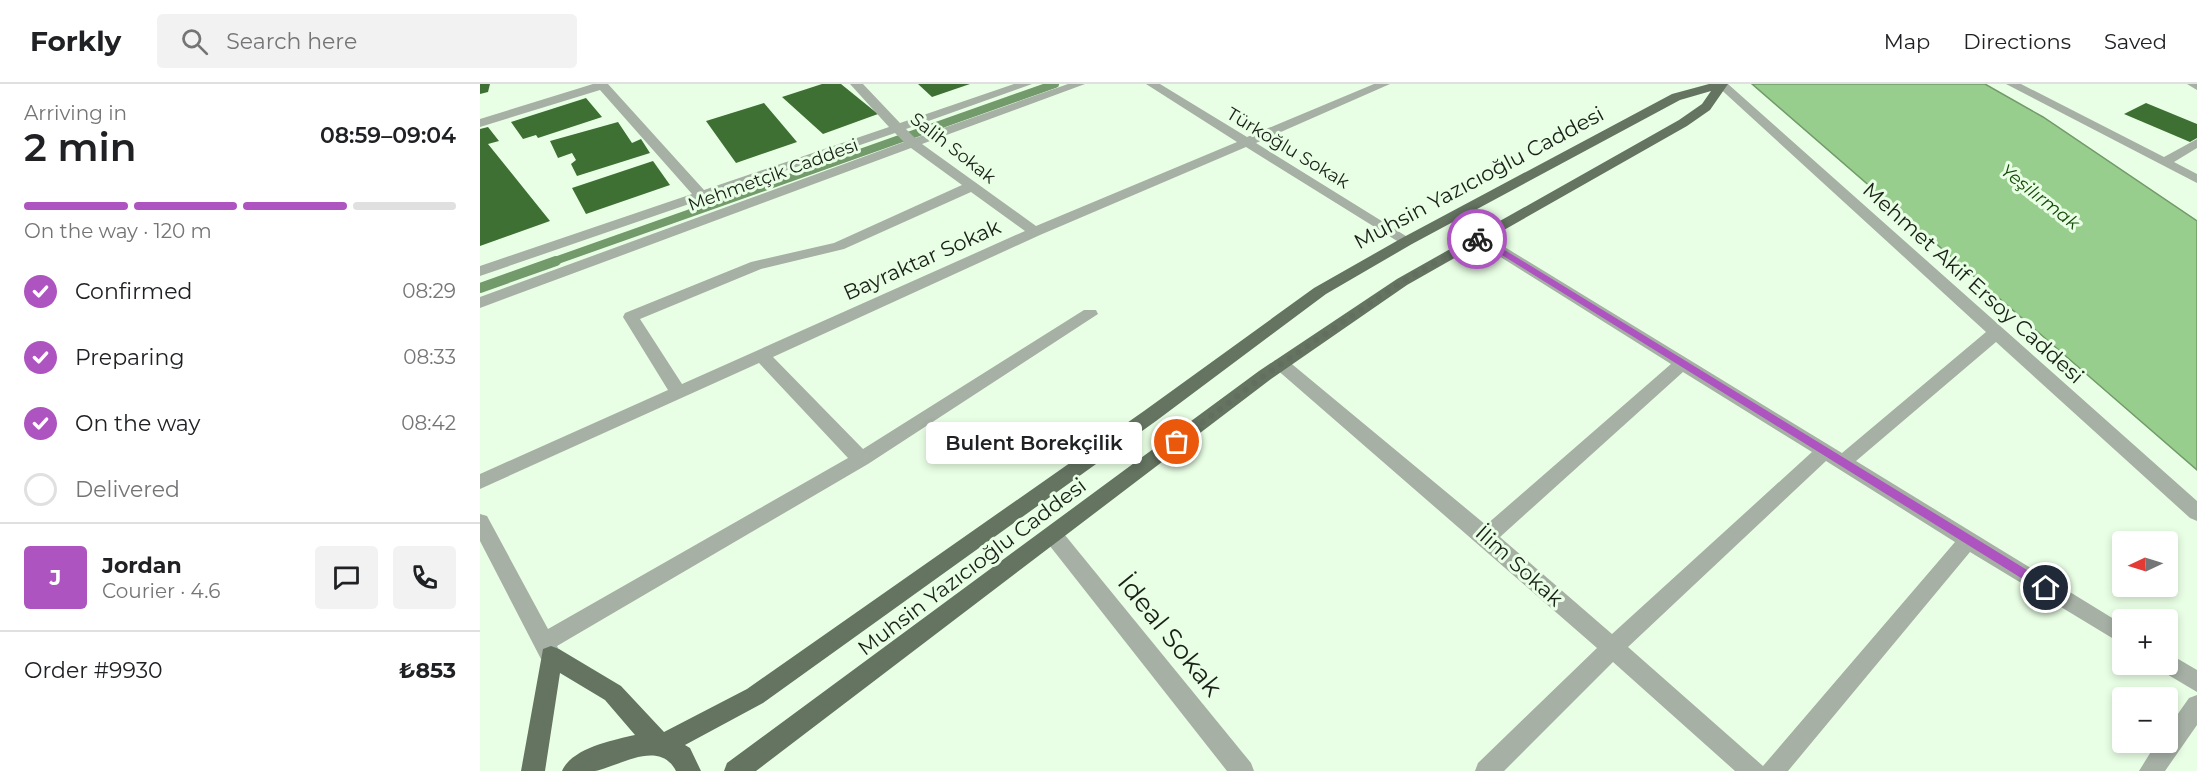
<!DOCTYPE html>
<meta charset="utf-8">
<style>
:root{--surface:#fff;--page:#f2f2f2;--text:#202124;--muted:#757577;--line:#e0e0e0;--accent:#ad54c0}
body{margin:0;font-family:Montserrat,sans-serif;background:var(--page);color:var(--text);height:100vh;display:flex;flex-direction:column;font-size:22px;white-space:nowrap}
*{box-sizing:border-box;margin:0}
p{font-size:20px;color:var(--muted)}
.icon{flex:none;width:33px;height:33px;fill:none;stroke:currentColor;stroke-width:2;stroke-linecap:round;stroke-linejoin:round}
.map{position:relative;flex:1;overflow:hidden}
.side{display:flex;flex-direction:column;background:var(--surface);width:480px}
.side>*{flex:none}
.needle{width:39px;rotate:266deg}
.buttons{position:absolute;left:1632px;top:447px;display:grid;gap:12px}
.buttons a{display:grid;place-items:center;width:66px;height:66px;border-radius:6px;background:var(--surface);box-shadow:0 3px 9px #0003;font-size:30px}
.pin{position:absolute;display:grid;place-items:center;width:51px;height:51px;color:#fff;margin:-26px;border:3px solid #fff;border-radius:50%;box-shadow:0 2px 6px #0007}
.courier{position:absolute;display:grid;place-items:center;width:60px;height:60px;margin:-30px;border:4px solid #ad54c0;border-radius:50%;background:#fff;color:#222;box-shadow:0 2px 8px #0007}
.bubble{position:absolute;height:42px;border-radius:6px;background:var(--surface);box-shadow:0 3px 9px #0003;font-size:20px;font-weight:600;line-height:42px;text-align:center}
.overview em{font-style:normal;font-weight:600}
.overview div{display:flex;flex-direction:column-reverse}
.overview{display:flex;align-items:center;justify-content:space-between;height:102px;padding:0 24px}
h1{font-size:39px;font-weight:600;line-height:45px}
.bar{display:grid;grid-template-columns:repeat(4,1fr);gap:9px 6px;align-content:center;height:72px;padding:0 24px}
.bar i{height:8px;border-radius:4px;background:var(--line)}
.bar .selected{background:var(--accent)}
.bar p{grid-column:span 4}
.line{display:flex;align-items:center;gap:15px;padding:0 24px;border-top:2px solid var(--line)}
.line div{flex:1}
.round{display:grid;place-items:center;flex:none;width:63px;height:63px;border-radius:6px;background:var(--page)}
ol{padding:0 24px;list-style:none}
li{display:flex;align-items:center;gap:18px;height:66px}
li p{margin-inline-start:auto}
li .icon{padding:6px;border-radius:50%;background:var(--accent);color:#fff;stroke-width:4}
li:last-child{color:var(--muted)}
li i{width:33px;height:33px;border:3px solid var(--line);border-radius:50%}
header{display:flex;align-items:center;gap:36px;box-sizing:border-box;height:84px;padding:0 30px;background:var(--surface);border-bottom:2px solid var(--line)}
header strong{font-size:28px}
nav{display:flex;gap:33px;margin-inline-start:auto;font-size:21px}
.search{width:420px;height:54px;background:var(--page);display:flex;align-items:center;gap:15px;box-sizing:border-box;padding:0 21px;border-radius:6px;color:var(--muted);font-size:22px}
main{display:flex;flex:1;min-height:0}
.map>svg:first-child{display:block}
.water{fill:#98ce8d;stroke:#729a6a;stroke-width:1.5}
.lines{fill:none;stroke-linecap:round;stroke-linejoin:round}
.stream-far1{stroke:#729a6a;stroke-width:8}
.stream{stroke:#729a6a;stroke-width:10}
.building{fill:#3e7034}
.minor{fill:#a6b0a5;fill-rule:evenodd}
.major{fill:#647461;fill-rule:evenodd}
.route{fill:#ad54c0}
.done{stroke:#626e5f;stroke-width:6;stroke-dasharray:0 10.8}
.labels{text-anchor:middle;stroke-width:6;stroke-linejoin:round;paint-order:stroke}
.far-street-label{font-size:18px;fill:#192017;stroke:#e9ffe5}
.far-water-label{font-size:18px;font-style:italic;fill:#144806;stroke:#e9ffe5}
.street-label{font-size:21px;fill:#192017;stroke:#e9ffe5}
.near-street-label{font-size:26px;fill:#192017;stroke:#e9ffe5}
</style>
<header>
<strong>Forkly</strong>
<div class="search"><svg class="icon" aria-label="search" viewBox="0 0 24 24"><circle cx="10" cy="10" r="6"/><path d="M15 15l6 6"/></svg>Search here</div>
<nav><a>Map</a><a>Directions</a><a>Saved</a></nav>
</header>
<main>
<section class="side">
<div class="overview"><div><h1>2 min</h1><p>Arriving in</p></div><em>08:59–09:04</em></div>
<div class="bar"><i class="selected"></i><i class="selected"></i><i class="selected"></i><i></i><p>On the way · 120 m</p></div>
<ol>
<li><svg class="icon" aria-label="check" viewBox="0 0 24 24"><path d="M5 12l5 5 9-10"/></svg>Confirmed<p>08:29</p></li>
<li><svg class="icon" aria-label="check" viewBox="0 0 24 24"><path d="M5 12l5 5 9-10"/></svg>Preparing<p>08:33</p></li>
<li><svg class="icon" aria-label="check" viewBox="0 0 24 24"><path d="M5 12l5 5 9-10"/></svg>On the way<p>08:42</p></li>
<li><i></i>Delivered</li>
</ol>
<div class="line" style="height:108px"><b class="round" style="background:var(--accent);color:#fff">J</b><div><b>Jordan</b><p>Courier · 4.6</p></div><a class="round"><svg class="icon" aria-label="chat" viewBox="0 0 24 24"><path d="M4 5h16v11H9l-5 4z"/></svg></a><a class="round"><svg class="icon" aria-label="phone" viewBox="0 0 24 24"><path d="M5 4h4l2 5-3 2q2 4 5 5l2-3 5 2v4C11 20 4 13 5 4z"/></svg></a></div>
<div class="line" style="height:78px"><div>Order #9930</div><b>₺853</b></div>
</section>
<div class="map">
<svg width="1717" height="687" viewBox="0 0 1717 687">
<rect width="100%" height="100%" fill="#e9ffe5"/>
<!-- water -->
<polygon class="water" points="1272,0 1505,0 1563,33 1717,137 1717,386"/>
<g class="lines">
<!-- stream-far1 -->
<polyline class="stream-far1" points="72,178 575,0"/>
<!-- stream -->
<polyline class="stream" points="0,204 76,177"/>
</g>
<!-- building -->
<g class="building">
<polygon points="0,0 10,0 8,8 0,10"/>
<polygon points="342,0 361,0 398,30 343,50 302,13"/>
<polygon points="438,0 490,0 452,13"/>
<polygon points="106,14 122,33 58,54 56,51 43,55 31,38"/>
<polygon points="284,19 317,58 256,79 226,37"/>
<polygon points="1666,19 1717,40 1717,54 1710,58 1644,30"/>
<polygon points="138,38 152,59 161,55 170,69 97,92 91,80 96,76 92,69 78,74 70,57"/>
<polygon points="8,43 19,57 8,60 70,137 0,162 0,45"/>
<polygon points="173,77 190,101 106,130 92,104"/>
</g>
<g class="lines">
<!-- minor -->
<g class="minor">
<path d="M113,0h15l96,106 185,-63 -39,-43h13l37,39 114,-39h18l-126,45 9,9 153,-54h17l-163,60 114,82 201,-84 -91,-58h14l87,53 127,-53h16l-134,59 158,98 -2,3h-10l-156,-97 -206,88 -267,122 90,92 221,-139h12l2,4 -230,150 -311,182 3,6 -3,7 -8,3 -8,-3 -61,-118v-27l7,2 61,113 300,-171 -89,-95 -279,126v-15l188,-84 -45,-73 2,-4 126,-51 83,-19 128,-58 -51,-37 -431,160v-11l424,-155 -9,-9 -415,143v-10l212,-72 -92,-104 -120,37v-8zM491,108l54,39 -343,153 -42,-65 121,-50 83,-20z"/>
<path d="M1235,0h13l469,417v20l-7,-3 -194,-176 -140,119 266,163v20l-152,-92 -182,219h-53l-122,-109 -109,109h-29l3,-8 119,-115 -322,-280 -2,-4 2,-4h12l199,165 185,-161 -196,-123 -2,-3 2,-3h10l357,218 144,-121zM1203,288l129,80 -200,182 -112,-97zM1346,377l129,81 -192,224 -135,-119z"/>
<polygon points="1526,0 1541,0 1684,73 1717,55 1717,64 1694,78 1717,90 1717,99"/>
<polygon points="1707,0 1717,0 1717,6"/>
<polygon points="573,443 580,445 771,679 774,687 747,687 566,457 563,451 566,445"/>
<polygon points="1688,569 1717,586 1717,608 1680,586 1678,580 1688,580"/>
<polygon points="1717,611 1717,641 1685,687 1659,687 1677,658 1688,658 1688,644 1709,614"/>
</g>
<!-- major -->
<path class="major" d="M1229,0h19l-18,26 -23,16 -280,159 -136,94 -515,392h-32l3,-8 532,-392 138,-92 282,-159 23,-16 9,-13 -31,9 -268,144 -86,50 -170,127 -393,282 -78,42 5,3 11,23h-25c-17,-33 -58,-4 -81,0 -10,0 -23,0 -33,0 10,-23 51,-31 73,-36l-30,-35 -45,-27 -15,98h-24l22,-122 8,-3 8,3 62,37 43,46 83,-43 397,-278 170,-123 88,-50 270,-144z"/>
</g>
<!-- route -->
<polygon class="route" points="997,152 1002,152 1023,165 1570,500 1570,507 1562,507 1017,168 994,157"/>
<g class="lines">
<!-- done -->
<polyline class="done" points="697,358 785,291 922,198 997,155"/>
</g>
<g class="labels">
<!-- far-street labels -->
<g class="far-street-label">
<text transform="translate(473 64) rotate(38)" y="6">Salih Sokak</text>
<text transform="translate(808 64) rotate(31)" y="6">Türkoğlu Sokak</text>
<text transform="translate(293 91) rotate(-20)" y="6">Mehmetçik Caddesi</text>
</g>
<!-- far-water labels -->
<g class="far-water-label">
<text transform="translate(1560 113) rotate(38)" y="6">Yeşilırmak</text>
</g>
<!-- street labels -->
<g class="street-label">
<text transform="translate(999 94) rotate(-28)" y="7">Muhsin Yazıcıoğlu Caddesi</text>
<text transform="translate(442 176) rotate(-24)" y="7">Bayraktar Sokak</text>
<text transform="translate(1493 199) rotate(42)" y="7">Mehmet Akif Ersoy Caddesi</text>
<text transform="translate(1039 482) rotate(42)" y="7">İlim Sokak</text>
<text transform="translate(492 483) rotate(-37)" y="7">Muhsin Yazıcıoğlu Caddesi</text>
</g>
<!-- near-street labels -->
<g class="near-street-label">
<text transform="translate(690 551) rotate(51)" y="9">İdeal Sokak</text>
</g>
</g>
</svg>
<div class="buttons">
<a><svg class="needle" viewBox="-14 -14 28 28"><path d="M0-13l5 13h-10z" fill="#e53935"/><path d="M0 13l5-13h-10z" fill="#757577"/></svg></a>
<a>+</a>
<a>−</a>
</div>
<div class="pin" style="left:697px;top:358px;background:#ea580c"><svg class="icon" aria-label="bag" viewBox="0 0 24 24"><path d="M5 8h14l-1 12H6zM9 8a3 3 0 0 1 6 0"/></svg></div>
<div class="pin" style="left:1566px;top:504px;background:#1f2937"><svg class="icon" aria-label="home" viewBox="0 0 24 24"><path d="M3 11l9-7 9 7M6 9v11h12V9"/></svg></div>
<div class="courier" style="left:997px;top:155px"><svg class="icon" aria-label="bike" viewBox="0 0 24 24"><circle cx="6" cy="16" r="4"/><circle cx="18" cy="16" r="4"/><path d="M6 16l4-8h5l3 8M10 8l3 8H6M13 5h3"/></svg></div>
<div class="bubble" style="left:446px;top:338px;width:216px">Bulent Borekçilik</div>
</div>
</main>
